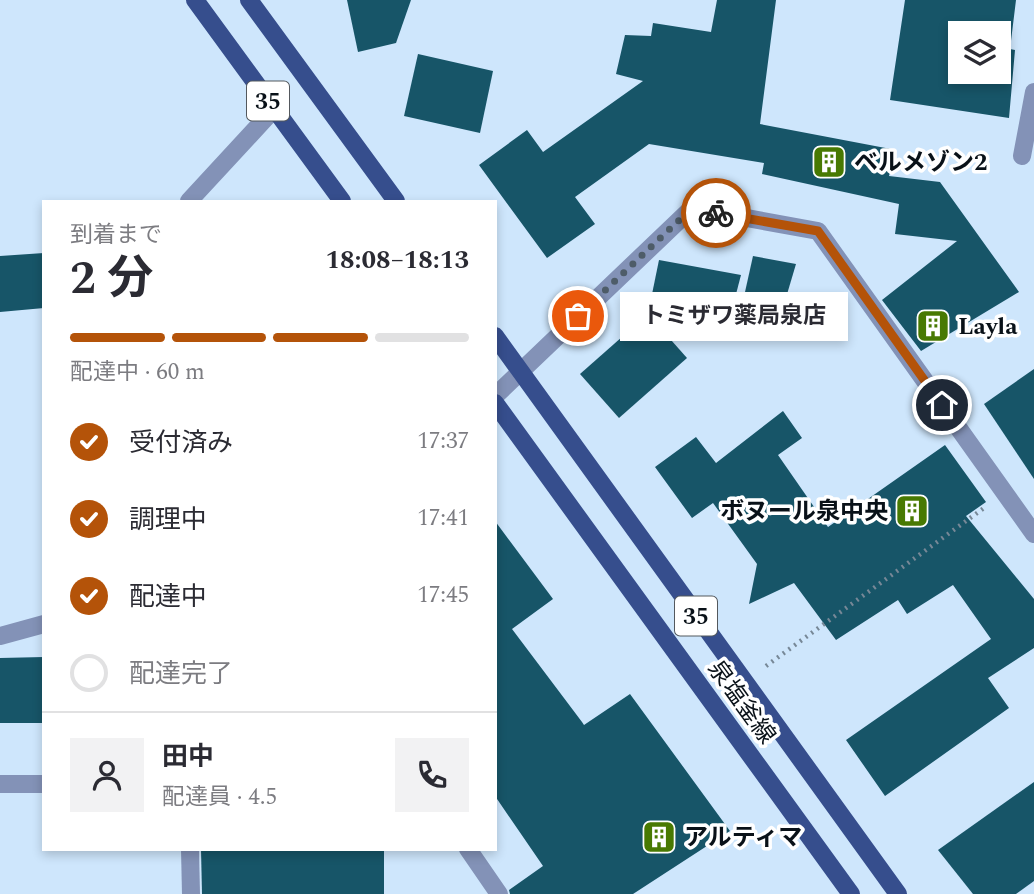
<!DOCTYPE html>
<html lang="ja">
<meta charset="utf-8">
<style>
:root{--surface:#fff;--page:#f2f2f3;--text:#2b2b33;--muted:#7c7c81;--line:#e1e1e2;--accent:#b45309}
body{margin:0;font-family:Spectral,"Noto Sans JP",serif;background:var(--page);color:var(--text);height:100vh;display:flex;flex-direction:column;font-size:26px;white-space:nowrap}
*{box-sizing:border-box;margin:0}
p{font-size:23px;color:var(--muted)}
.icon{flex:none;width:38px;height:38px;fill:none;stroke:currentColor;stroke-width:2;stroke-linecap:round;stroke-linejoin:round}
.map{position:relative;flex:1;overflow:hidden}
.panel{position:absolute;left:42px;top:200px;width:455px;height:651px;display:flex;flex-direction:column;background:var(--surface);border-radius:0px;box-shadow:0 4px 10px #0003}
.panel>*{flex:none}
.tools{position:absolute;left:948px;top:21px;display:grid;gap:14px}
.tools a{display:grid;place-items:center;width:63px;height:63px;border-radius:0px;background:var(--surface);box-shadow:0 4px 10px #0003;font-size:35px}
.pin{position:absolute;display:grid;place-items:center;width:60px;height:60px;color:#fff;margin:-30px;border:4px solid #fff;border-radius:50%;box-shadow:0 2px 7px #0007}
.courier{position:absolute;display:grid;place-items:center;width:70px;height:70px;margin:-35px;border:5px solid #b45309;border-radius:50%;background:#fff;color:#222;box-shadow:0 2px 9px #0007}
.bubble{position:absolute;height:49px;border-radius:0px;background:var(--surface);box-shadow:0 4px 10px #0003;font-size:23px;font-weight:700;line-height:49px;text-align:center}
.summary em{font-style:normal;font-weight:700}
.summary div{display:flex;flex-direction:column-reverse}
.summary{display:flex;align-items:center;justify-content:space-between;height:119px;padding:0 28px}
h1{font-size:46px;font-weight:700;line-height:52px}
.bar{display:grid;grid-template-columns:repeat(4,1fr);gap:10px 7px;align-content:center;height:84px;padding:0 28px}
.bar i{height:9px;border-radius:5px;background:var(--line)}
.bar .active{background:var(--accent)}
.bar p{grid-column:span 4}
.line{display:flex;align-items:center;gap:18px;padding:0 28px;border-top:2px solid var(--line)}
.line div{flex:1}
.round{display:grid;place-items:center;flex:none;width:74px;height:74px;border-radius:0px;background:var(--page)}
ol{padding:0 28px;list-style:none}
li{display:flex;align-items:center;gap:21px;height:77px}
li p{margin-inline-start:auto}
li .icon{padding:7px;border-radius:50%;background:var(--accent);color:#fff;stroke-width:4}
li:last-child{color:var(--muted)}
li i{width:38px;height:38px;border:4px solid var(--line);border-radius:50%}
.map>svg:first-child{display:block}
.building{fill:#175568;fill-rule:evenodd}
.lines{fill:none;stroke-linecap:round;stroke-linejoin:round}
.path{stroke:#778897;stroke-width:4.5;stroke-dasharray:2 5;stroke-linecap:butt}
.street{stroke:#8392b7;stroke-width:18}
.primary{stroke:#364e8d;stroke-width:18}
.done{stroke:#4e5c68;stroke-width:7;stroke-dasharray:0 12.6}
.route{stroke:#b45309;stroke-width:9}
.labels{text-anchor:middle;stroke-width:7;stroke-linejoin:round;paint-order:stroke}
.shield{fill:#fff;stroke:#53585d;stroke-width:2}
.shield-label{font-size:23px;font-weight:bold;fill:#091118}
.poi-label{font-size:24px;font-weight:bold;fill:#091118;stroke:#fff;text-anchor:start}
.street-label{font-size:24px;fill:#091118;stroke:#fff}
</style>
<div class="map">
<svg width="1034" height="894" viewBox="0 0 1034 894">
<rect width="100%" height="100%" fill="#cee6fc"/>
<!-- building -->
<g class="building">
<polygon points="347,0 411,0 396,43 358,52"/>
<polygon points="717,0 776,0 760,124 896,150 889,176 940,182 1019,292 921,351 882,300 957,241 895,234 899,204 762,174 764,163 649,144 575,197 595,224 547,258 479,165 527,130 543,152 643,81 616,74 625,35 651,36 653,23 711,32"/>
<path d="M905,0h111l-6,49 5,1 -6,68 -119,-18zM961,33h38v39h-38z"/>
<polygon points="418,54 493,71 480,133 404,116"/>
<polygon points="44,253 44,308 0,312 0,256"/>
<polygon points="753,256 796,264 785,301 745,292"/>
<polygon points="659,260 741,275 729,321 651,299"/>
<polygon points="648,314 687,358 619,418 580,374"/>
<polygon points="1034,369 1034,479 984,404"/>
<polygon points="783,411 802,438 778,455 828,527 945,445 986,502 966,516 1034,599 1034,648 988,678 1009,708 885,796 846,740 991,639 953,585 907,614 898,600 836,640 794,583 749,604 757,564 713,503 692,518 655,467 696,437 716,463"/>
<polygon points="495,521 553,599 512,629 582,722 584,725 630,694 730,831 633,894 510,894 509,890 543,866 495,796"/>
<polygon points="44,657 44,723 0,723 0,658"/>
<polygon points="1034,782 1034,881 1016,894 973,894 938,850"/>
<polygon points="201,849 384,849 384,894 202,894"/>
</g>
<g class="lines">
<!-- path -->
<polyline class="path" points="766,666 984,508"/>
<!-- street -->
<g class="street">
<polyline points="1022,156 1034,92"/>
<polyline points="189,201 274,109"/>
<polyline points="495,396 692,208 818,231 1034,534"/>
<polyline points="0,636 44,624"/>
<polyline points="0,784 44,784"/>
<polyline points="190,849 191,894"/>
<polyline points="468,849 499,894"/>
</g>
<!-- primary -->
<g class="primary">
<polyline points="195,0 342,201"/>
<polyline points="249,0 396,201"/>
<polyline points="495,336 898,894"/>
<polyline points="495,403 851,894"/>
</g>
</g>
<g class="lines">
<!-- done -->
<polyline class="done" points="578,316 692,208 716,213"/>
<!-- route -->
<polyline class="route" points="716,213 818,231 942,405"/>
</g>
<!-- icons -->
<defs>
<symbol id="building-square" viewBox="-11 -11 22 22"><rect x="-9" y="-9" width="18" height="18" rx="4" fill="#487902" stroke="#fff"/><path d="M-4-6H4V6H1V3H-1V6H-4ZM-2.5-4.3h1.7v1.8h-1.7ZM.8-4.3h1.7v1.8H.8ZM-2.5-1h1.7V.8h-1.7ZM.8-1h1.7V.8H.8Z" fill="#fff"/></symbol>
</defs>
<g fill-rule="evenodd">
<use href="#building-square" x="810" y="143" width="38" height="38"/>
<use href="#building-square" x="914" y="307" width="38" height="38"/>
<use href="#building-square" x="893" y="492" width="38" height="38"/>
<use href="#building-square" x="640" y="818" width="38" height="38"/>
</g>
<g class="labels">
<!-- shield labels -->
<g class="shield">
<rect x="247" y="81.5" width="42" height="39" rx="5"/>
<rect x="675" y="596.5" width="42" height="39" rx="5"/>
</g>
<g class="shield-label">
<text x="268" y="109">35</text>
<text x="696" y="624">35</text>
</g>
<!-- poi labels -->
<g class="poi-label">
<text x="854" y="170">ベルメゾン2</text>
<text x="958" y="334">Layla</text>
<text x="888" y="519" text-anchor="end">ボヌール泉中央</text>
<text x="684" y="845">アルティマ</text>
</g>
<!-- street labels -->
<g class="street-label">
<text transform="translate(742 702) rotate(54)" y="8">泉塩釜線</text>
</g>
</g>
</svg>
<div class="tools">
<a><svg class="icon" aria-label="layers" viewBox="0 0 24 24"><path d="M12 4l9 5-9 5-9-5zM3 14l9 5 9-5"/></svg></a>
</div>
<div class="pin" style="left:578px;top:316px;background:#ea580c"><svg class="icon" aria-label="bag" viewBox="0 0 24 24"><path d="M5 8h14l-1 12H6zM9 8a3 3 0 0 1 6 0"/></svg></div>
<div class="pin" style="left:942px;top:405px;background:#1f2937"><svg class="icon" aria-label="home" viewBox="0 0 24 24"><path d="M3 11l9-7 9 7M6 9v11h12V9"/></svg></div>
<div class="courier" style="left:716px;top:213px"><svg class="icon" aria-label="bike" viewBox="0 0 24 24"><circle cx="6" cy="16" r="4"/><circle cx="18" cy="16" r="4"/><path d="M6 16l4-8h5l3 8M10 8l3 8H6M13 5h3"/></svg></div>
<div class="bubble" style="left:620px;top:292px;width:228px">トミザワ薬局泉店</div>
<section class="panel">
<div class="summary"><div><h1>2 分</h1><p>到着まで</p></div><em>18:08–18:13</em></div>
<div class="bar"><i class="active"></i><i class="active"></i><i class="active"></i><i></i><p>配達中 · 60 m</p></div>
<ol>
<li><svg class="icon" aria-label="check" viewBox="0 0 24 24"><path d="M5 12l5 5 9-10"/></svg>受付済み<p>17:37</p></li>
<li><svg class="icon" aria-label="check" viewBox="0 0 24 24"><path d="M5 12l5 5 9-10"/></svg>調理中<p>17:41</p></li>
<li><svg class="icon" aria-label="check" viewBox="0 0 24 24"><path d="M5 12l5 5 9-10"/></svg>配達中<p>17:45</p></li>
<li><i></i>配達完了</li>
</ol>
<div class="line" style="height:126px"><a class="round"><svg class="icon" aria-label="person" viewBox="0 0 24 24"><circle cx="12" cy="8" r="4"/><path d="M4 21q1-7 8-7t8 7"/></svg></a><div><b>田中</b><p>配達員 · 4.5</p></div><a class="round"><svg class="icon" aria-label="phone" viewBox="0 0 24 24"><path d="M5 4h4l2 5-3 2q2 4 5 5l2-3 5 2v4C11 20 4 13 5 4z"/></svg></a></div>
</section>
</div>
